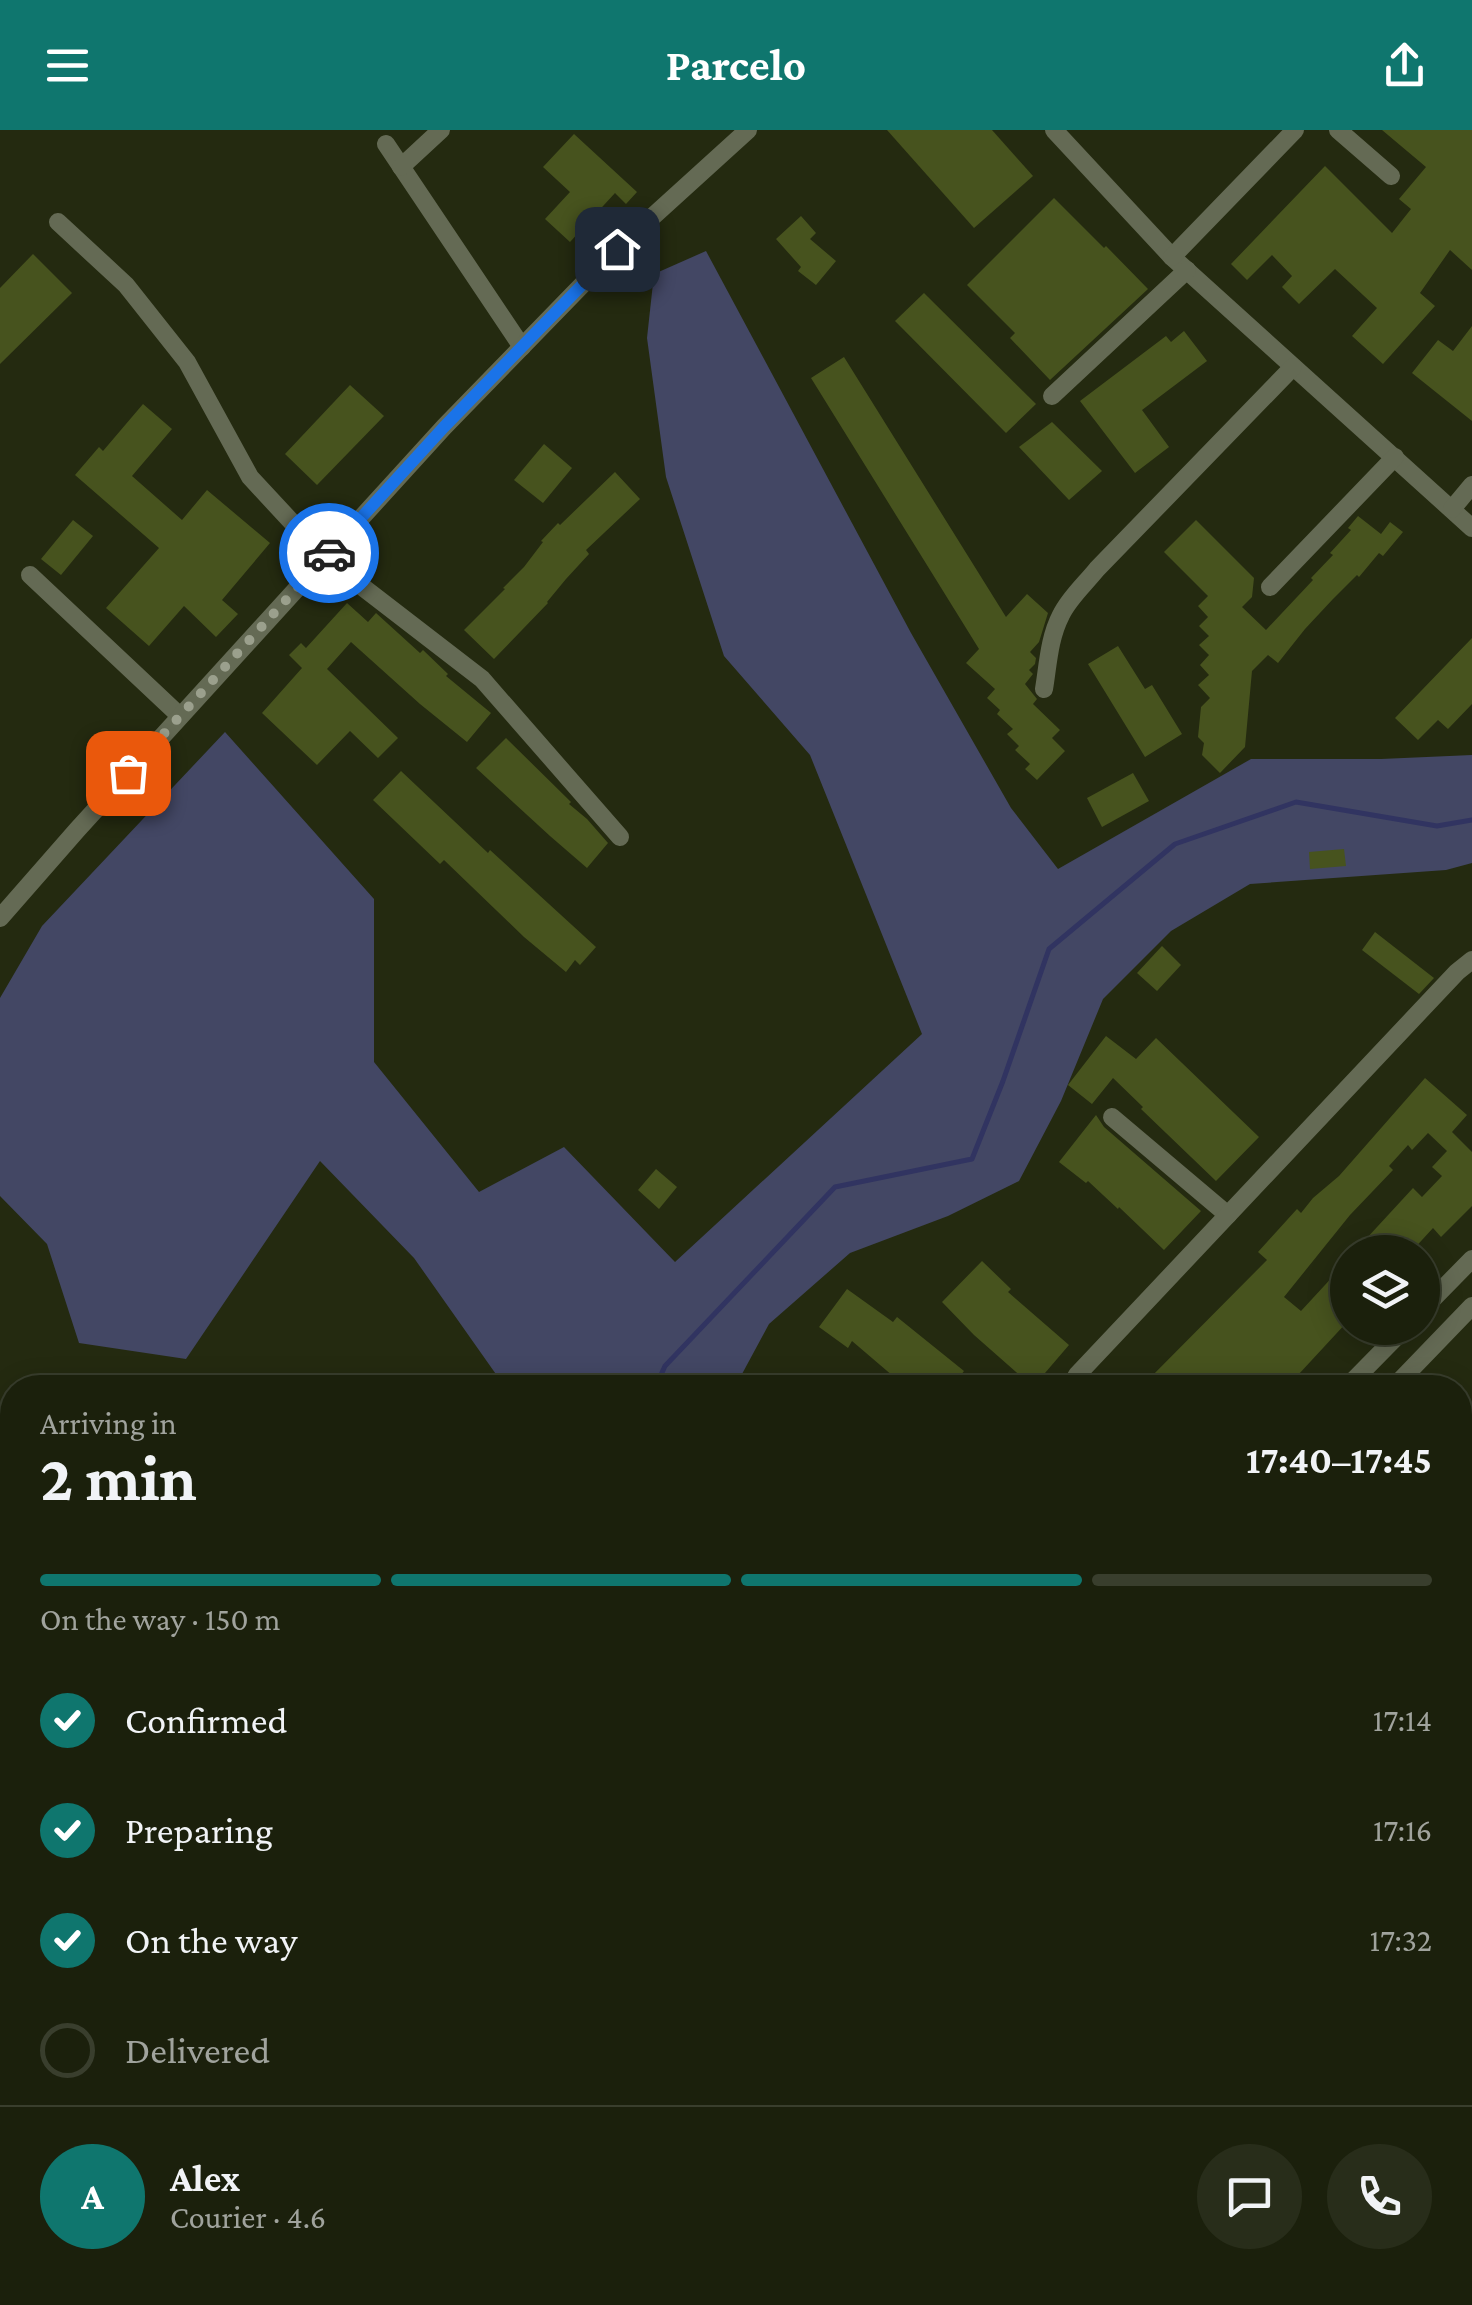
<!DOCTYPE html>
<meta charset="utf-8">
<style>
:root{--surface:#1b200c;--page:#282d1a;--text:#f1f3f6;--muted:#a0a39d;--line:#393e2d;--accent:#0f766e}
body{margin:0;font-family:"Crimson Pro",serif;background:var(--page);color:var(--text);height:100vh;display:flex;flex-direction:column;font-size:38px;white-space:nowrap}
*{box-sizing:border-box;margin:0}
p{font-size:32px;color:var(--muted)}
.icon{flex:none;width:55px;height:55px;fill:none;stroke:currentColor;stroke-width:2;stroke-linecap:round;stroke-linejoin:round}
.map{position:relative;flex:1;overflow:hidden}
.side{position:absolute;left:0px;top:1245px;width:1472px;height:930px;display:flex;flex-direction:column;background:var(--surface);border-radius:40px 40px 0 0;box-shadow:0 5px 25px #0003,0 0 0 2px var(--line)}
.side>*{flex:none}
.fabs{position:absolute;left:1330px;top:1105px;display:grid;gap:20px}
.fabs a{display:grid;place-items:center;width:110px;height:110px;border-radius:50%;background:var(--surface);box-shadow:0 5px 25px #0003,0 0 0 2px var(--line);font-size:50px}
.pin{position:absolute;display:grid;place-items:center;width:85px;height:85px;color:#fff;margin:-42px;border-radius:20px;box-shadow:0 5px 15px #0006}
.courier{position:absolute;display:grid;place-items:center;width:100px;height:100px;margin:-50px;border:8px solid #1a73e8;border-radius:50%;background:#fff;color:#222;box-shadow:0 2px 12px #0007}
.head em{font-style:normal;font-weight:700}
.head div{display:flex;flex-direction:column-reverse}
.head{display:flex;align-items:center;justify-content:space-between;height:170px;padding:0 40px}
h1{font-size:65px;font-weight:700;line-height:75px}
.bar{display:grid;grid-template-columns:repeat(4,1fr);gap:15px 10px;align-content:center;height:120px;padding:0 40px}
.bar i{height:12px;border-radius:8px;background:var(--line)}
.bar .selected{background:var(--accent)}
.bar p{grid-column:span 4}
.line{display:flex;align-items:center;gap:25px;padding:0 40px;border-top:2px solid var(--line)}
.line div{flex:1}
.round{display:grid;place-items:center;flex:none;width:105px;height:105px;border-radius:52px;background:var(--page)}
ol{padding:0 40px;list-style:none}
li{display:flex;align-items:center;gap:30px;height:110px}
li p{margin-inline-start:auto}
li .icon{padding:10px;border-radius:50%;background:var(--accent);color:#fff;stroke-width:4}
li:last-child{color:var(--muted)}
li i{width:55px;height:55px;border:5px solid var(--line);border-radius:50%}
header{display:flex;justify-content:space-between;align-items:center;height:130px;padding:0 40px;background:var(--accent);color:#fff;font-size:45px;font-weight:700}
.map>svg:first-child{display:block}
.green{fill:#434764}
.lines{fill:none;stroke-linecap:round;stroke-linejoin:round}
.stream{stroke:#313461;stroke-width:5}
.building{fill:#47531e}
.minor{stroke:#646a54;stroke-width:18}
.done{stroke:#9ba08d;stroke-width:10;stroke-dasharray:0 18}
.route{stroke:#1a73e8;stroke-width:12}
</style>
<header><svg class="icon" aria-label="menu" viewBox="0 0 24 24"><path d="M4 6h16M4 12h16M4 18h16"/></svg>Parcelo<svg class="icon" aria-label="share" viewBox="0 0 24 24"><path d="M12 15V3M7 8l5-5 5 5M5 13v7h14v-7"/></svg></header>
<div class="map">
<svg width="1472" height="2175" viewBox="0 0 1472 2175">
<rect width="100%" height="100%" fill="#242a10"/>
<!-- green -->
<g class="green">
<polygon points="706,121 911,503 1011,678 1058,739 1251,629 1381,629 1472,625 1472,733 1446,740 1250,754 1171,801 1103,869 1061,971 1019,1051 948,1086 850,1123 769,1194 735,1257 505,1257 414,1128 320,1031 186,1229 79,1213 47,1114 0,1066 0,868 42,796 225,602 374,769 374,932 479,1062 564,1017 675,1132 922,904 810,625 724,526 666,347 647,208 654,144"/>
<polygon points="12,1954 12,2162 42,2163 29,2175 0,2175 0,1964"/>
</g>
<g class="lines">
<!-- stream -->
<g class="stream">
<polyline points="655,1258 665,1236 835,1057 972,1029 1003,951 1049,819 1175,714 1296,672 1437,696 1472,690"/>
<polyline points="0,2165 12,2153"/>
</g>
</g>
<!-- building -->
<g class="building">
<polygon points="887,0 992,0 1033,46 974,98"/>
<polygon points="1382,0 1472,0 1472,140 1450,120 1420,163 1435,176 1383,234 1352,206 1377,178 1335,139 1299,174 1282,157 1292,146 1272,125 1247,150 1231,134 1325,36 1392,103 1411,79 1399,69 1426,37"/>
<polygon points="574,4 637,62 626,74 615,63 570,112 545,89 570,62 543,37"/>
<polygon points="1054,68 1104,118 1106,116 1148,159 1050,250 1010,208 1015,203 967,155"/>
<polygon points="801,86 816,103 810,109 836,131 816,155 798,141 801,137 776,109"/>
<polygon points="33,124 72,163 0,234 0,158"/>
<polygon points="924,163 1036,274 1006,303 895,191"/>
<polygon points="1472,196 1472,291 1412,243 1438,210 1453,221"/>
<polygon points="1184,201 1207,231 1142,280 1169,317 1135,343 1080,271 1166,206 1171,212"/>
<polygon points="844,227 1006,487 1027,464 1048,483 1039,512 1030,522 1036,528 1035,534 1029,540 1033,544 1025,554 1037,569 1033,574 1060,600 1052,608 1065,621 1037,650 1025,639 1030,634 1015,620 1019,616 1007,604 1013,599 997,584 1000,580 987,568 995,559 966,533 979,519 811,248"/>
<polygon points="350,255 384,286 317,355 285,324"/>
<polygon points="143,274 172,299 132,346 182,390 207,360 270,413 222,470 238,484 216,507 184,476 149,516 106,478 159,418 75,345 99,317 103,321"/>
<polygon points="1052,292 1102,341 1069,370 1019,317"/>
<polygon points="544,314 572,338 543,373 514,350"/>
<polygon points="615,342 640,369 586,420 589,424 566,449 547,472 548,473 494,529 464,500 505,459 503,458 524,437 543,412 541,411 558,393 560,395"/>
<polygon points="1358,386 1381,404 1390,392 1403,402 1383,426 1379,423 1359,447 1357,445 1333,469 1305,499 1278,533 1268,525 1252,541 1245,617 1220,643 1202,625 1204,613 1198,607 1201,577 1210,568 1198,555 1209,545 1200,535 1209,525 1199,515 1209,506 1199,496 1208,487 1198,476 1208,466 1164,422 1196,390 1254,448 1252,467 1242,477 1266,500 1313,450 1311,448 1333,425 1330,423 1351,400 1348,398"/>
<polygon points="73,390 93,406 61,445 41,429"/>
<polygon points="347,473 368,492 376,483 420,523 423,520 448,544 446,546 491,583 467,612 420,574 351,512 327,539 398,608 378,628 350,601 317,635 262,583 302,538 289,525 301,513 306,518"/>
<polygon points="1472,508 1472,574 1448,599 1438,590 1418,610 1395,588"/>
<polygon points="1118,516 1145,559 1152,555 1182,604 1145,627 1088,534"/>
<polygon points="506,608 571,672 569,674 587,689 608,713 587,738 550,706 476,638"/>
<polygon points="401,641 488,723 490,720 596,817 580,835 575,830 566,842 524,807 444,730 440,734 373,670"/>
<polygon points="1133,643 1149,671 1102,697 1087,668"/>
<polygon points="1344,719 1346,736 1310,739 1309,722"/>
<polygon points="1375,802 1434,848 1419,864 1362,820"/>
<polygon points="1162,816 1181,835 1157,861 1137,843"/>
<polygon points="1106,906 1136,929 1156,908 1259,1007 1216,1051 1141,979 1143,977 1113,948 1092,974 1068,955"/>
<polygon points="1425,948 1467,985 1452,1002 1472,1022 1472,1076 1441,1107 1433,1098 1411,1122 1354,1122 1413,1058 1422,1067 1442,1046 1432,1037 1447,1021 1428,1003 1412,1020 1408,1015 1389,1036 1393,1040 1350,1085 1284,1167 1301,1181 1348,1130 1348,1191 1286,1258 1140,1258 1267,1130 1258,1122 1297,1079 1301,1083 1313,1068 1339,1046"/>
<polygon points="1096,985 1104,997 1201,1081 1164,1120 1119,1077 1118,1079 1088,1051 1086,1053 1059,1032"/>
<polygon points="656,1039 677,1057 659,1079 638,1060"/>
<polygon points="982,1131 1011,1159 1008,1162 1069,1215 1033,1257 974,1205 942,1172"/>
<polygon points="847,1159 893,1192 897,1187 964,1241 951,1258 907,1258 852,1211 848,1218 819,1197"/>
</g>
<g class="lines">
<!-- minor -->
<g class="minor">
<polyline points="1054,0 1172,127 1472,398"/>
<polyline points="1338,0 1391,46"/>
<polyline points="386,14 522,217"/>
<polyline points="401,37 441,0"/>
<polyline points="58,92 126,155 187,232 250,347 325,428 482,549 620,707"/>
<polyline points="1172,127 1295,0"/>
<polyline points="1052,266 1187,140"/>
<polyline points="1452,379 1472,355"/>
<polyline points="30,445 180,586"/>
<polyline points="1270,457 1395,327"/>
<path d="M1044,559c4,-24 5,-51 17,-74 8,-17 24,-31 36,-46l196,-202"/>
<polyline points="0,788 77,700 444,297 617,119 748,0"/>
<polyline points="1112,987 1228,1085"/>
<polyline points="1422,1180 1472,1129"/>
<polyline points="1070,1258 1077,1245 1457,842 1472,830"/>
<polyline points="1346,1258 1405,1198"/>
<polyline points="1393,1258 1472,1176"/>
<polyline points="0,1365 12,1371"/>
<polyline points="0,1399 12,1405"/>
<polyline points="0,1580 12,1541"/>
<polyline points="1460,1715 1472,1702"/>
<polyline points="0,1945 12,1935"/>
<polyline points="1460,2111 1472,2144"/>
<polyline points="368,2162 380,2175"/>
<polyline points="526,2162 538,2175"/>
<polyline points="1108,2162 1109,2175"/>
<polyline points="1375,2162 1381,2175"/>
<polyline points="82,2175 96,2162"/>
<polyline points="589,2175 602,2162"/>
<polyline points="1003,2175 1004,2162"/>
</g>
</g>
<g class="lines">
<!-- done -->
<polyline class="done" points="128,643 329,423"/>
<!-- route -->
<polyline class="route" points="329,423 444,297 617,119"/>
</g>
</svg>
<div class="fabs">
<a><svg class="icon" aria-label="layers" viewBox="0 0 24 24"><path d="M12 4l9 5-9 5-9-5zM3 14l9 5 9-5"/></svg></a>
</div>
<div class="pin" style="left:128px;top:643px;background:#ea580c"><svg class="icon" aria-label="bag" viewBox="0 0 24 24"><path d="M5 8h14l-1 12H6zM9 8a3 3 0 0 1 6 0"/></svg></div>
<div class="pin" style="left:617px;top:119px;background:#1f2937"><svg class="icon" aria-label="home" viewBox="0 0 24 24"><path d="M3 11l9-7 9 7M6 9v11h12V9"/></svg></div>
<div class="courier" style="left:329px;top:423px"><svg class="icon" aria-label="car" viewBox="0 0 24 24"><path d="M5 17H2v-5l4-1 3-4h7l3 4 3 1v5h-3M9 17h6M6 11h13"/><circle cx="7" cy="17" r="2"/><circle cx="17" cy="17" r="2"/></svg></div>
<section class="side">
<div class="head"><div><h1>2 min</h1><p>Arriving in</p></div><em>17:40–17:45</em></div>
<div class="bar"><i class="selected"></i><i class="selected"></i><i class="selected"></i><i></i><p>On the way · 150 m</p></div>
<ol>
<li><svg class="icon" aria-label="check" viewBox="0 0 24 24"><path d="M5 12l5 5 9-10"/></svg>Confirmed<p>17:14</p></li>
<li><svg class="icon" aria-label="check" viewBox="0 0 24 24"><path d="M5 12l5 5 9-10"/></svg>Preparing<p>17:16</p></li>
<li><svg class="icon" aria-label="check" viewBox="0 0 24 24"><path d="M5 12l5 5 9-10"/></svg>On the way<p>17:32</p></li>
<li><i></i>Delivered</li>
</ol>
<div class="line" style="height:180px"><b class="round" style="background:var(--accent);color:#fff">A</b><div><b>Alex</b><p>Courier · 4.6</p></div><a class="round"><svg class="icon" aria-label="chat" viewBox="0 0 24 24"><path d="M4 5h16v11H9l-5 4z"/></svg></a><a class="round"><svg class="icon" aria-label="phone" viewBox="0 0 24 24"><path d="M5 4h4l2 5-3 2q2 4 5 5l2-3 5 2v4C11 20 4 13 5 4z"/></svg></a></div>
</section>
</div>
